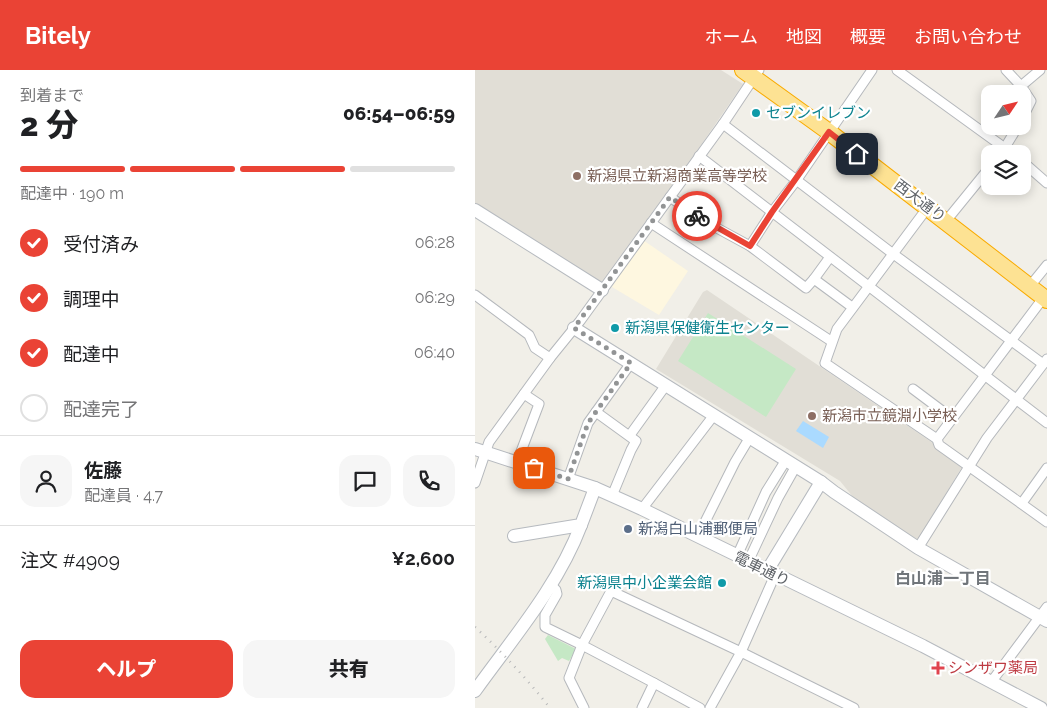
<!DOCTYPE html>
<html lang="ja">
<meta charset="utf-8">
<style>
:root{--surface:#fff;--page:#f6f6f6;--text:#202124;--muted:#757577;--line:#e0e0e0;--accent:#ea4335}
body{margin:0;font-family:Raleway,"Noto Sans JP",sans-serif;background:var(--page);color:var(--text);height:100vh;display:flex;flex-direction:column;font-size:19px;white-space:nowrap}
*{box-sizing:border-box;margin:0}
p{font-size:16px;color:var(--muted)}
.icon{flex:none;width:28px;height:28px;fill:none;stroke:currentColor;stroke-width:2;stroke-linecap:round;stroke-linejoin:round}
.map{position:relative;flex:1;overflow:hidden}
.sheet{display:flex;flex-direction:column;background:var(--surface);width:475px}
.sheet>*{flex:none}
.needle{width:32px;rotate:55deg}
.fabs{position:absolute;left:506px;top:15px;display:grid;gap:10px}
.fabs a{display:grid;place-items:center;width:50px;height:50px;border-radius:10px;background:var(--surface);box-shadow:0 2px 12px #0003;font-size:25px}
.pin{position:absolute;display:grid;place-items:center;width:42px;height:42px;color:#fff;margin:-21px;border-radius:10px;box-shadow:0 2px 8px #0006}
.courier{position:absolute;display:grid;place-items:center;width:50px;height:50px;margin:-25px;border:4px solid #ea4335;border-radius:50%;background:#fff;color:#222;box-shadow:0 1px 6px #0007}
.headline em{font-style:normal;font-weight:800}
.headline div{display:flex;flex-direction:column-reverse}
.headline{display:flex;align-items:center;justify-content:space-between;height:85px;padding:0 20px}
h1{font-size:32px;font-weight:800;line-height:38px}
.bar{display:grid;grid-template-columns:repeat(4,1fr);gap:8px 5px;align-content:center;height:60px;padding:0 20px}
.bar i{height:6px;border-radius:4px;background:var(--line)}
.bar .on{background:var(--accent)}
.bar p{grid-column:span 4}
.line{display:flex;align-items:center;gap:12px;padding:0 20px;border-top:1px solid var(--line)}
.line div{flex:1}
.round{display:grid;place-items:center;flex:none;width:52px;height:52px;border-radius:15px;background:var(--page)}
ol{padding:0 20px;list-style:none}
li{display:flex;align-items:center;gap:15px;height:55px}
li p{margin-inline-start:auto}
li .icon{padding:5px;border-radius:50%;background:var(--accent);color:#fff;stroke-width:4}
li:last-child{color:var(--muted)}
li i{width:28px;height:28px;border:2px solid var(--line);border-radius:50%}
.action{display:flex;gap:10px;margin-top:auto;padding:10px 20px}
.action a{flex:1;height:58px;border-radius:15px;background:var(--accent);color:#fff;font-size:20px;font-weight:800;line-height:58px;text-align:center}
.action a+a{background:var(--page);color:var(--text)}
header{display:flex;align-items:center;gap:30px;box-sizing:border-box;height:70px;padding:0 25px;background:var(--accent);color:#fff}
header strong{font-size:24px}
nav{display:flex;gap:28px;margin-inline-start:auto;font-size:18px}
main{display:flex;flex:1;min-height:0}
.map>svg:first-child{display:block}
.commercial{fill:#fef7e0}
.education{fill:#e1ded6}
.green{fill:#c5e8c5}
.water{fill:#aadaff}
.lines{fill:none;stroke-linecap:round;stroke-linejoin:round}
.street-casing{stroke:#b5b8bc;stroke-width:11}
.secondary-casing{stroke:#b6babf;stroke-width:14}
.highway-casing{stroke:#f9ab00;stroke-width:18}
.street{stroke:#fff;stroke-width:9}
.secondary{stroke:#fff;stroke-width:12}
.highway{stroke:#fde293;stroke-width:16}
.rail{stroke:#b6b7b8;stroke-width:2.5;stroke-dasharray:1 6;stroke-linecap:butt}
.done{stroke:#929495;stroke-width:5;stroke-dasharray:0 9}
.route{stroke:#ea4335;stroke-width:6}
.culture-dot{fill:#0f9aa8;stroke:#fff;stroke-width:2}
.education-dot{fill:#8d6e63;stroke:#fff;stroke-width:2}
.service-dot{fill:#5c6f8a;stroke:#fff;stroke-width:2}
.health-dot{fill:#e0444e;stroke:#fff;stroke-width:2}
.labels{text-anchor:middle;stroke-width:4.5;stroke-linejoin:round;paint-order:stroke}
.culture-label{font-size:15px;fill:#0d838f;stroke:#fff;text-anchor:start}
.education-label{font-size:15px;fill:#785e54;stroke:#fff;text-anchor:start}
.street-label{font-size:15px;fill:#5f6368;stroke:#fff}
.service-label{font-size:15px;fill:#4e5e75;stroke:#fff;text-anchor:start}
.health-label{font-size:15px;fill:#be3a42;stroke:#fff;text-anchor:start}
.neighbourhood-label{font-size:16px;font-weight:bold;fill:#70757a;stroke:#fff}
</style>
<header>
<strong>Bitely</strong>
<nav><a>ホーム</a><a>地図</a><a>概要</a><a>お問い合わせ</a></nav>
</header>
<main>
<section class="sheet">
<div class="headline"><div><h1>2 分</h1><p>到着まで</p></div><em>06:54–06:59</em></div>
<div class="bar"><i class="on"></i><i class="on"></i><i class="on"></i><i></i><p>配達中 · 190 m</p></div>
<ol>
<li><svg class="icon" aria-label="check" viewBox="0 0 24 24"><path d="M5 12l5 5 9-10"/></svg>受付済み<p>06:28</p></li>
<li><svg class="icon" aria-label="check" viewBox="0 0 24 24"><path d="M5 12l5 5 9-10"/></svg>調理中<p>06:29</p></li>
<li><svg class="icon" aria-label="check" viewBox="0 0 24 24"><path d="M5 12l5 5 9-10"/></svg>配達中<p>06:40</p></li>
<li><i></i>配達完了</li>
</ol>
<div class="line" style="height:90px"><a class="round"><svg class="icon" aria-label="person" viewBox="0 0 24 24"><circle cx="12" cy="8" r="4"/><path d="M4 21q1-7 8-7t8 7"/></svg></a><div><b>佐藤</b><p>配達員 · 4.7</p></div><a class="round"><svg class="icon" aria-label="chat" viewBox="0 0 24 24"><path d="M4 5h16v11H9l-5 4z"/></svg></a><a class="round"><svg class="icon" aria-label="phone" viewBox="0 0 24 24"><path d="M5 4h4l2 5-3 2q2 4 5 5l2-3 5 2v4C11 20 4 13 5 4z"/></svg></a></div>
<div class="line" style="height:65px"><div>注文 #4909</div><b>¥2,600</b></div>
<div class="action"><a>ヘルプ</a><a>共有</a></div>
</section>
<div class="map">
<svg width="572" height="638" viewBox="0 0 572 638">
<rect width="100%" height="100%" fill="#f1efe8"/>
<!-- commercial -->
<polygon class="commercial" points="168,170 213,201 184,245 137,217"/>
<!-- education -->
<g class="education">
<polygon points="0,0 246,0 268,14 224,78 125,214 0,134"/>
<polygon points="232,220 486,392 487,397 444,468 442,469 383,433 365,411 181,299 228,222"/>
</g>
<!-- green -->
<g class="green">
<polygon points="233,243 321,299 291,347 203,291"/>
<polygon points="73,565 101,579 94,591 87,588 83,591 70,569"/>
</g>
<!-- water -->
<polygon class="water" points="328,351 354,367 348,378 321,361"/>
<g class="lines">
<defs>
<g id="street">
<polyline points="422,0 538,84"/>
<polyline points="531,0 546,16 556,31 548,47"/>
<polyline points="546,16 565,0"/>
<polyline points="248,54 417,183 568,294"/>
<polyline points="526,84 543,56"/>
<polyline points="224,86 572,353"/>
<polyline points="548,92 572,113"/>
<polyline points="195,127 229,151 275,176 331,218 339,209 377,237"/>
<polyline points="453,137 362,259 350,293 462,369 464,375 572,452"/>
<polyline points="471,151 515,97"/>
<polyline points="176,153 356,271"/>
<polyline points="275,176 297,142 321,111 397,0"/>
<polyline points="339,209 355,187"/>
<polyline points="555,216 572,195"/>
<polyline points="0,225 54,265 60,278 75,288"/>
<polyline points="438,319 478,349"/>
<polyline points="121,342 161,371 156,380 137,426"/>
<polyline points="155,365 191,315"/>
<polyline points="462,369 569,227"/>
<polyline points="42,392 64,334 49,324"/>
<polyline points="93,409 113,353 156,293"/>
<polyline points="0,413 14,372 75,288 105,251 248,54 284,0"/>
<polyline points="547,433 572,398"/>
<polyline points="167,439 239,345"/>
<polyline points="223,466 260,392 275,367"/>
<polyline points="443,478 512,368 572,289"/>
<polyline points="262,486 291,422 311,390"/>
<polyline points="273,492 303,428 321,396"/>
<polyline points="76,515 81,520 82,524 70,545 70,557 107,575 136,521 266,582 379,638"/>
<polyline points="517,611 572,537"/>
<polyline points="179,613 225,638"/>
<polyline points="109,638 94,608 107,575 179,613 167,638"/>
<polyline points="235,638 266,582 300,505"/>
</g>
<g id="secondary">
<polyline points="0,140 127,220"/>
<polyline points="99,258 346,412"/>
<polyline points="0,379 120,418 167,439 448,576 566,638"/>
<polyline points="39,466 106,455 120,418"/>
<polyline points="292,501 346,412 359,422 443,478 572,551"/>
<path d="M0,621c38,-53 83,-105 106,-166"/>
</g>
<polyline id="highway" points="268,0 354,62 572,230"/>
</defs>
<!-- street casing -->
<use href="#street" class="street-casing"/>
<!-- secondary casing -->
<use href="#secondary" class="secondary-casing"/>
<!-- highway casing -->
<use href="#highway" class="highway-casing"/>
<!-- street -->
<use href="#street" class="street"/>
<!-- secondary -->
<use href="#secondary" class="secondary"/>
<!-- highway -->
<use href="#highway" class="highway"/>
<!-- rail -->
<path class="rail" d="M0,557c27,25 52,52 75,81"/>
</g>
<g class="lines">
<!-- done -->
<polyline class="done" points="59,398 93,409 113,353 156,293 99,258 195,127 222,146"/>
<!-- route -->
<polyline class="route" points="222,146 275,176 297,142 354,62 382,84"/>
</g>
<!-- markers -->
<g class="culture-dot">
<circle cx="281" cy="43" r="5"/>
<circle cx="140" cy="258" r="5"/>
<circle cx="247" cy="513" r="5"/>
</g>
<g class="education-dot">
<circle cx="102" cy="106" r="5"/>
<circle cx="337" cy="346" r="5"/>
</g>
<circle class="service-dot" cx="153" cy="459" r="5"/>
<path class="health-dot" d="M460.5 590.5h5v5h5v5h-5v5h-5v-5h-5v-5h5z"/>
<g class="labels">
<!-- culture labels -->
<g class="culture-label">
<text x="291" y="48">セブンイレブン</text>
<text x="150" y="263">新潟県保健衛生センター</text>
<text x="237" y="518" text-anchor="end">新潟県中小企業会館</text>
</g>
<!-- education labels -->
<g class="education-label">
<text x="112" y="111">新潟県立新潟商業高等学校</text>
<text x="347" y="351">新潟市立鏡淵小学校</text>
</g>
<!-- street labels -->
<g class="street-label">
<text transform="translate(445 131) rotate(37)" y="5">西大通り</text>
<text transform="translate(287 499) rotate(26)" y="5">電車通り</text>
</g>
<!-- service labels -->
<g class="service-label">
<text x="163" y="464">新潟白山浦郵便局</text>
</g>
<!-- health labels -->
<g class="health-label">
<text x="473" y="603">シンザワ薬局</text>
</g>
<!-- neighbourhood labels -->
<g class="neighbourhood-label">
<text x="468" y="514">白山浦一丁目</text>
</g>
</g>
</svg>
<div class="fabs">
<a><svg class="needle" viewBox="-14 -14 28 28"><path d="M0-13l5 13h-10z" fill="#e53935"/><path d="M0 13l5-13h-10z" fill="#757577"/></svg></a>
<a><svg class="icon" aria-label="layers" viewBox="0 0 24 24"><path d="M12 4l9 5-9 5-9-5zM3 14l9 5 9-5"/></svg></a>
</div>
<div class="pin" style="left:59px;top:398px;background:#ea580c"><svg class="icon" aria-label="bag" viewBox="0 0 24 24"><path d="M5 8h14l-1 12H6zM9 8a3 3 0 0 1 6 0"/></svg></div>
<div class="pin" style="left:382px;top:84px;background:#1f2937"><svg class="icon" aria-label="home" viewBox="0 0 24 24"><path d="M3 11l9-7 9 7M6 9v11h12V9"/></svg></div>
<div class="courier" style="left:222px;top:146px"><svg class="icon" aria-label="bike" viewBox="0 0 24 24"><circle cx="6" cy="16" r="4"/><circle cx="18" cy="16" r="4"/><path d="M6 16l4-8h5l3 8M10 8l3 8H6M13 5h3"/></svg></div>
</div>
</main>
